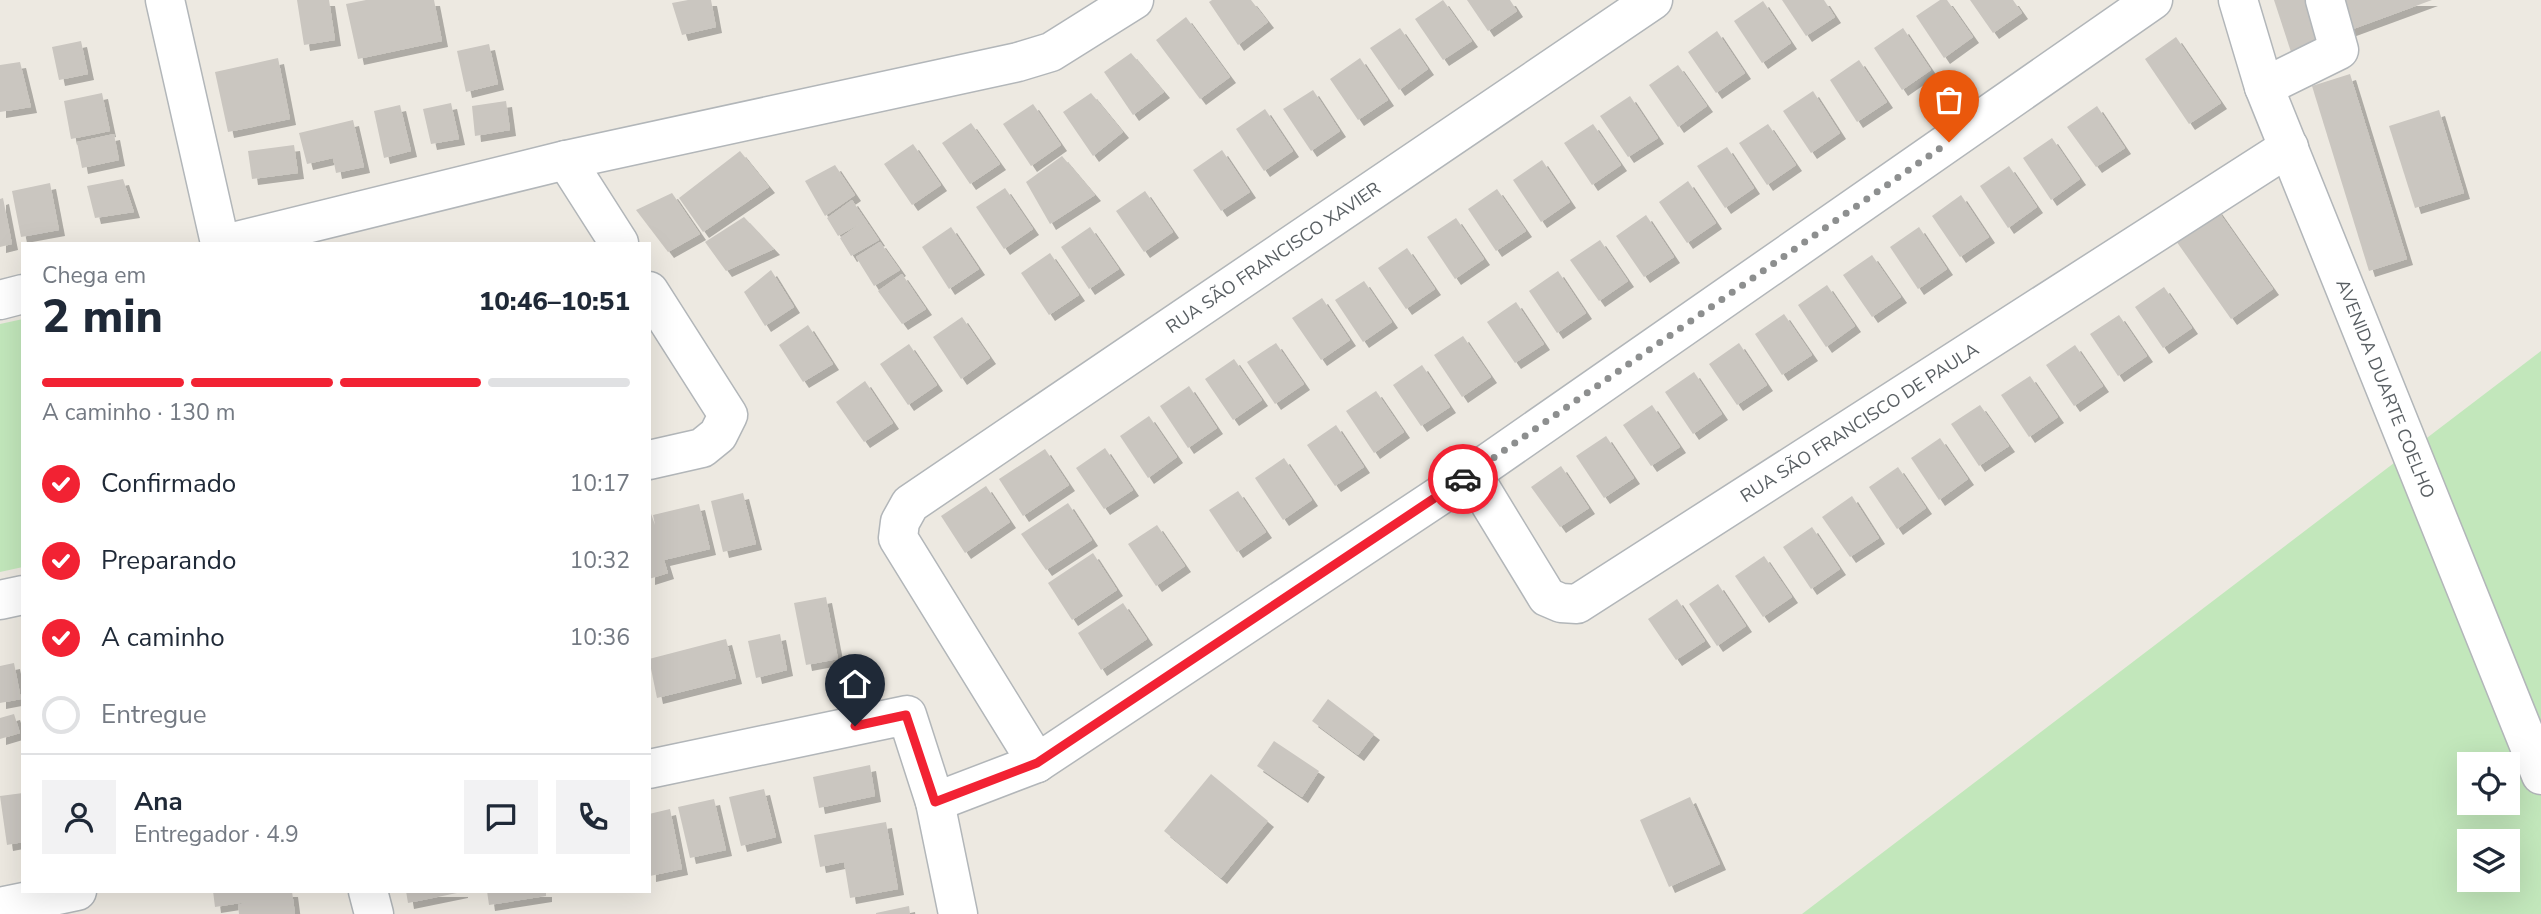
<!DOCTYPE html>
<html lang="pt">
<meta charset="utf-8">
<style>
:root{--surface:#fff;--page:#f2f2f3;--text:#1f2937;--muted:#747a83;--line:#e0e1e3;--accent:#f22233}
body{margin:0;font-family:"Nunito Sans",sans-serif;background:var(--page);color:var(--text);height:100vh;display:flex;flex-direction:column;font-size:26px;white-space:nowrap}
*{box-sizing:border-box;margin:0}
p{font-size:23px;color:var(--muted)}
.icon{flex:none;width:38px;height:38px;fill:none;stroke:currentColor;stroke-width:2;stroke-linecap:round;stroke-linejoin:round}
.map{position:relative;flex:1;overflow:hidden}
.details{position:absolute;left:21px;top:242px;width:630px;height:651px;display:flex;flex-direction:column;background:var(--surface);border-radius:0px;box-shadow:0 7px 28px #0002}
.details>*{flex:none}
.tools{position:absolute;left:2457px;top:752px;display:grid;gap:14px}
.tools a{display:grid;place-items:center;width:63px;height:63px;border-radius:0px;background:var(--surface);box-shadow:0 7px 28px #0002;font-size:35px}
.pin{position:absolute;display:grid;place-items:center;width:60px;height:60px;color:#fff;margin:-72px -30px;border-radius:50% 50% 50% 0;rotate:-45deg;box-shadow:0 0 7px #0007}
.pin .icon{rotate:45deg}
.courier{position:absolute;display:grid;place-items:center;width:70px;height:70px;margin:-35px;border:5px solid #f22233;border-radius:50%;background:#fff;color:#222;box-shadow:0 2px 9px #0007}
.summary em{font-style:normal;font-weight:800}
.summary div{display:flex;flex-direction:column-reverse}
.summary{display:flex;align-items:center;justify-content:space-between;height:119px;padding:0 21px}
h1{font-size:46px;font-weight:800;line-height:52px}
.bar{display:grid;grid-template-columns:repeat(4,1fr);gap:10px 7px;align-content:center;height:84px;padding:0 21px}
.bar i{height:9px;border-radius:5px;background:var(--line)}
.bar .on{background:var(--accent)}
.bar p{grid-column:span 4}
.line{display:flex;align-items:center;gap:18px;padding:0 21px;border-top:2px solid var(--line)}
.line div{flex:1}
.round{display:grid;place-items:center;flex:none;width:74px;height:74px;border-radius:0px;background:var(--page)}
ol{padding:0 21px;list-style:none}
li{display:flex;align-items:center;gap:21px;height:77px}
li p{margin-inline-start:auto}
li .icon{padding:7px;border-radius:50%;background:var(--accent);color:#fff;stroke-width:4}
li:last-child{color:var(--muted)}
li i{width:38px;height:38px;border:4px solid var(--line);border-radius:50%}
.map>svg:first-child{display:block}
.green{fill:#c2e7bb;fill-rule:evenodd}
.building{fill:#cac6c0;filter:url(#shadow)}
.lines{fill:none;stroke-linecap:round;stroke-linejoin:round}
.minor-casing{stroke:#b2b6b9;stroke-width:41}
.minor{stroke:#fff;stroke-width:38}
.done{stroke:#8d8f8f;stroke-width:7;stroke-dasharray:0 12.6}
.route{stroke:#f22233;stroke-width:9}
.labels{text-anchor:middle;stroke-width:5;stroke-linejoin:round;paint-order:stroke}
.street-label{font-size:18px;fill:#595f63;stroke:#fff}
</style>
<div class="map">
<svg width="2541" height="914" viewBox="0 0 2541 914">
<defs>
<filter id="shadow"><feDropShadow dx="6" dy="6" stdDeviation="0" flood-color="#0004"/></filter>
</defs>
<rect width="100%" height="100%" fill="#ede9e1"/>
<!-- green -->
<g class="green">
<polygon points="23,319 23,567 0,572 0,324"/>
<path d="M2541,351v563h-739zM2469,765h39v38h-39zM2469,842h39v38h-39z"/>
</g>
<!-- building -->
<g class="building">
<polygon points="297,0 329,0 335,40 304,45"/>
<polygon points="366,0 434,0 442,41 358,59 346,4"/>
<polygon points="688,0 711,0 716,27 682,35 672,3"/>
<polygon points="1212,0 1251,0 1268,22 1238,45 1209,2"/>
<polygon points="1443,0 1472,41 1443,60 1415,19"/>
<polygon points="1467,0 1510,0 1517,11 1488,31"/>
<polygon points="1782,0 1824,0 1835,17 1806,36"/>
<polygon points="1940,0 1947,0 1973,37 1944,58 1916,16"/>
<polygon points="1970,0 2013,0 2022,13 1993,33"/>
<polygon points="2274,0 2310,0 2324,41 2291,52"/>
<polygon points="2334,0 2432,0 2345,32"/>
<polygon points="1763,1 1791,43 1762,63 1734,21"/>
<polygon points="1186,17 1230,77 1200,99 1156,40"/>
<polygon points="1400,28 1428,69 1399,90 1370,48"/>
<polygon points="1903,28 1931,70 1902,90 1874,48"/>
<polygon points="1717,31 1745,73 1716,93 1688,52"/>
<polygon points="2176,37 2221,103 2189,124 2145,59"/>
<polygon points="81,41 88,74 59,80 52,47"/>
<polygon points="489,44 498,84 466,92 457,51"/>
<polygon points="1131,53 1164,92 1133,115 1104,72"/>
<polygon points="278,58 290,119 228,132 215,72"/>
<polygon points="1360,58 1388,100 1358,120 1330,79"/>
<polygon points="1859,60 1887,102 1857,122 1830,80"/>
<polygon points="20,62 31,107 0,112 0,65"/>
<polygon points="1678,65 1707,106 1678,127 1649,85"/>
<polygon points="2350,74 2407,259 2369,271 2312,86"/>
<polygon points="1313,90 1340,131 1311,151 1283,109"/>
<polygon points="1813,91 1840,133 1811,153 1783,111"/>
<polygon points="102,93 110,131 71,139 64,101"/>
<polygon points="1091,93 1123,132 1093,156 1063,112"/>
<polygon points="1630,96 1658,138 1628,157 1600,116"/>
<polygon points="506,101 510,130 475,136 472,106"/>
<polygon points="451,103 459,139 431,144 423,109"/>
<polygon points="1033,104 1061,145 1031,166 1003,124"/>
<polygon points="400,105 411,151 384,158 374,111"/>
<polygon points="2097,106 2125,148 2096,167 2067,127"/>
<polygon points="1265,109 1293,151 1264,171 1236,129"/>
<polygon points="2439,110 2464,193 2415,208 2389,126"/>
<polygon points="353,120 364,167 336,173 333,158 307,164 299,133"/>
<polygon points="971,123 1000,164 970,184 942,143"/>
<polygon points="1593,124 1621,165 1592,185 1564,143"/>
<polygon points="1768,124 1796,165 1767,185 1739,143"/>
<polygon points="114,134 119,160 82,168 77,142"/>
<polygon points="2052,138 2080,179 2051,200 2023,158"/>
<polygon points="913,144 941,185 912,205 884,164"/>
<polygon points="294,145 298,173 252,179 248,151"/>
<polygon points="1727,147 1754,188 1725,208 1697,166"/>
<polygon points="1222,150 1250,192 1221,211 1193,170"/>
<polygon points="740,151 769,187 703,232 679,198"/>
<polygon points="1062,156 1095,195 1050,224 1026,182"/>
<polygon points="1542,160 1570,202 1541,222 1513,180"/>
<polygon points="835,165 855,195 825,216 805,181"/>
<polygon points="2009,166 2037,207 2008,228 1980,186"/>
<polygon points="123,179 134,212 95,218 87,186"/>
<polygon points="1688,181 1716,223 1687,243 1659,202"/>
<polygon points="50,183 59,230 21,237 12,191"/>
<polygon points="1005,188 1033,229 1004,249 976,207"/>
<polygon points="1497,189 1526,231 1496,251 1468,209"/>
<polygon points="1145,191 1173,232 1144,252 1116,211"/>
<polygon points="672,193 700,234 668,252 636,210"/>
<polygon points="1961,195 1989,237 1960,257 1932,216"/>
<polygon points="3,198 12,244 0,247 0,199"/>
<polygon points="852,200 879,240 851,256 840,238 861,223 838,236 827,218"/>
<polygon points="2216,208 2273,289 2231,319 2174,238"/>
<polygon points="1646,215 1674,257 1644,277 1616,236"/>
<polygon points="744,217 774,249 726,271 705,242"/>
<polygon points="1456,218 1484,259 1455,279 1427,237"/>
<polygon points="951,227 979,269 949,289 922,247"/>
<polygon points="1090,227 1119,269 1089,289 1061,247"/>
<polygon points="1919,227 1947,269 1918,289 1890,247"/>
<polygon points="1600,240 1628,281 1599,301 1570,260"/>
<polygon points="880,242 900,270 874,286 856,257"/>
<polygon points="1407,248 1435,289 1406,309 1378,268"/>
<polygon points="1050,253 1079,295 1049,315 1021,273"/>
<polygon points="1872,255 1901,297 1872,317 1843,275"/>
<polygon points="771,270 794,307 765,326 744,292"/>
<polygon points="1558,271 1586,313 1557,333 1529,291"/>
<polygon points="902,274 926,309 902,324 878,291"/>
<polygon points="1364,281 1392,322 1363,342 1335,300"/>
<polygon points="1827,285 1855,326 1826,347 1798,305"/>
<polygon points="2164,287 2192,328 2163,348 2135,307"/>
<polygon points="1322,298 1350,340 1321,360 1292,318"/>
<polygon points="1516,302 1544,344 1515,363 1487,322"/>
<polygon points="1784,314 1812,355 1782,375 1755,334"/>
<polygon points="2119,315 2147,356 2118,376 2090,334"/>
<polygon points="962,317 990,358 961,379 933,337"/>
<polygon points="808,325 833,364 803,382 779,345"/>
<polygon points="1463,336 1491,377 1462,397 1434,355"/>
<polygon points="1276,343 1304,384 1275,404 1247,362"/>
<polygon points="1739,343 1767,385 1737,405 1709,364"/>
<polygon points="909,344 937,385 908,405 880,364"/>
<polygon points="2075,345 2103,386 2074,406 2046,365"/>
<polygon points="1234,359 1262,400 1233,420 1205,379"/>
<polygon points="1422,365 1450,407 1421,426 1393,385"/>
<polygon points="1694,372 1722,414 1693,434 1665,392"/>
<polygon points="2030,376 2058,417 2029,437 2001,395"/>
<polygon points="865,381 893,423 864,442 836,402"/>
<polygon points="1189,386 1217,428 1188,448 1160,406"/>
<polygon points="1376,391 1404,432 1374,453 1346,411"/>
<polygon points="1652,405 1680,447 1651,466 1623,425"/>
<polygon points="1980,405 2009,446 1979,466 1951,424"/>
<polygon points="1149,416 1177,457 1148,478 1120,436"/>
<polygon points="1336,425 1364,467 1335,486 1307,445"/>
<polygon points="1606,436 1634,478 1604,498 1576,456"/>
<polygon points="1940,438 1968,479 1939,500 1911,458"/>
<polygon points="1105,448 1133,490 1104,509 1076,468"/>
<polygon points="1045,449 1069,485 1023,516 999,479"/>
<polygon points="1284,458 1312,500 1283,520 1255,478"/>
<polygon points="1561,466 1589,508 1560,527 1531,487"/>
<polygon points="1898,467 1926,508 1897,529 1869,487"/>
<polygon points="986,486 1010,522 965,553 941,516"/>
<polygon points="1238,491 1266,532 1237,552 1209,510"/>
<polygon points="743,493 756,544 723,552 711,501"/>
<polygon points="1852,496 1879,538 1850,557 1822,517"/>
<polygon points="1068,503 1092,540 1046,570 1021,534"/>
<polygon points="699,504 710,549 664,560 668,573 649,579 649,508 655,525 653,515"/>
<polygon points="1157,525 1185,566 1156,586 1128,544"/>
<polygon points="1812,527 1840,569 1811,589 1783,547"/>
<polygon points="1093,553 1117,590 1072,620 1048,583"/>
<polygon points="1764,556 1792,597 1763,617 1735,576"/>
<polygon points="1718,584 1746,626 1717,646 1689,604"/>
<polygon points="826,597 838,659 806,665 794,603"/>
<polygon points="1677,599 1705,641 1676,660 1648,619"/>
<polygon points="1123,603 1147,639 1101,670 1078,633"/>
<polygon points="780,634 787,670 756,678 748,641"/>
<polygon points="726,639 736,678 657,698 649,659"/>
<polygon points="14,663 21,699 0,703 0,666"/>
<polygon points="1328,699 1374,734 1358,755 1312,721"/>
<polygon points="14,714 20,733 0,739 0,718"/>
<polygon points="1274,741 1319,771 1302,797 1257,766"/>
<polygon points="870,765 875,796 819,808 813,777"/>
<polygon points="1211,774 1268,821 1221,878 1164,831"/>
<polygon points="764,789 776,837 741,846 729,797"/>
<polygon points="23,793 23,842 7,845 0,796"/>
<polygon points="1690,797 1720,864 1669,887 1640,820"/>
<polygon points="714,799 726,850 690,858 678,807"/>
<polygon points="670,809 682,869 650,876 649,814"/>
<polygon points="886,822 898,889 850,898 844,862 820,867 814,835"/>
<polygon points="213,891 292,891 295,914 239,914 238,905 247,902 215,907"/>
<polygon points="406,891 462,891 462,892 408,903"/>
<polygon points="487,891 546,891 546,896 489,905"/>
<polygon points="909,906 910,914 876,914 876,913"/>
</g>
<g class="lines">
<defs>
<g id="minor">
<polyline points="165,0 220,243"/>
<path id="s1" d="M2238,0l26,87 277,688"/>
<polyline points="2264,87 2339,50 2325,0"/>
<polyline points="566,160 619,243"/>
<polyline points="229,243 566,160 1018,62 1051,52 1134,0"/>
<polyline points="649,291 728,415 718,435 702,448 649,460"/>
<polyline points="0,300 23,294"/>
<path id="s2" d="M1472,474l75,123 14,6 16,1 712,-457"/>
<polyline points="0,600 23,595"/>
<path id="s3" d="M1037,763l-139,-225 2,-16 10,-18 743,-504"/>
<polyline points="649,769 907,715 935,802 958,914"/>
<polyline points="935,802 1037,763 1472,474 2153,0"/>
<polyline points="368,891 374,914"/>
<polyline points="0,907 77,891"/>
</g>
</defs>
<!-- minor casing -->
<use href="#minor" class="minor-casing"/>
<!-- minor -->
<use href="#minor" class="minor"/>
</g>
<g class="lines">
<!-- done -->
<polyline class="done" points="1463,479 1949,142"/>
<!-- route -->
<polyline class="route" points="855,726 906,715 935,802 1037,763 1463,479"/>
</g>
<g class="labels">
<!-- street labels -->
<g class="street-label">
<text dy="6" stroke="none"><textPath href="#s3" startOffset="740">RUA SÃO FRANCISCO XAVIER</textPath></text>
<text dy="6" stroke="none"><textPath href="#s1" startOffset="416">AVENIDA DUARTE COELHO</textPath></text>
<text dy="6" stroke="none"><textPath href="#s2" startOffset="511">RUA SÃO FRANCISCO DE PAULA</textPath></text>
</g>
</g>
</svg>
<div class="tools">
<a><svg class="icon" aria-label="locate" viewBox="0 0 24 24"><circle cx="12" cy="12" r="6"/><path d="M12 2v4M12 18v4M2 12h4M18 12h4"/></svg></a>
<a><svg class="icon" aria-label="layers" viewBox="0 0 24 24"><path d="M12 4l9 5-9 5-9-5zM3 14l9 5 9-5"/></svg></a>
</div>
<div class="pin" style="left:1949px;top:142px;background:#ea580c"><svg class="icon" aria-label="bag" viewBox="0 0 24 24"><path d="M5 8h14l-1 12H6zM9 8a3 3 0 0 1 6 0"/></svg></div>
<div class="pin" style="left:855px;top:726px;background:#1f2937"><svg class="icon" aria-label="home" viewBox="0 0 24 24"><path d="M3 11l9-7 9 7M6 9v11h12V9"/></svg></div>
<div class="courier" style="left:1463px;top:479px"><svg class="icon" aria-label="car" viewBox="0 0 24 24"><path d="M5 17H2v-5l4-1 3-4h7l3 4 3 1v5h-3M9 17h6M6 11h13"/><circle cx="7" cy="17" r="2"/><circle cx="17" cy="17" r="2"/></svg></div>
<section class="details">
<div class="summary"><div><h1>2 min</h1><p>Chega em</p></div><em>10:46–10:51</em></div>
<div class="bar"><i class="on"></i><i class="on"></i><i class="on"></i><i></i><p>A caminho · 130 m</p></div>
<ol>
<li><svg class="icon" aria-label="check" viewBox="0 0 24 24"><path d="M5 12l5 5 9-10"/></svg>Confirmado<p>10:17</p></li>
<li><svg class="icon" aria-label="check" viewBox="0 0 24 24"><path d="M5 12l5 5 9-10"/></svg>Preparando<p>10:32</p></li>
<li><svg class="icon" aria-label="check" viewBox="0 0 24 24"><path d="M5 12l5 5 9-10"/></svg>A caminho<p>10:36</p></li>
<li><i></i>Entregue</li>
</ol>
<div class="line" style="height:126px"><a class="round"><svg class="icon" aria-label="person" viewBox="0 0 24 24"><circle cx="12" cy="8" r="4"/><path d="M4 21q1-7 8-7t8 7"/></svg></a><div><b>Ana</b><p>Entregador · 4.9</p></div><a class="round"><svg class="icon" aria-label="chat" viewBox="0 0 24 24"><path d="M4 5h16v11H9l-5 4z"/></svg></a><a class="round"><svg class="icon" aria-label="phone" viewBox="0 0 24 24"><path d="M5 4h4l2 5-3 2q2 4 5 5l2-3 5 2v4C11 20 4 13 5 4z"/></svg></a></div>
</section>
</div>
